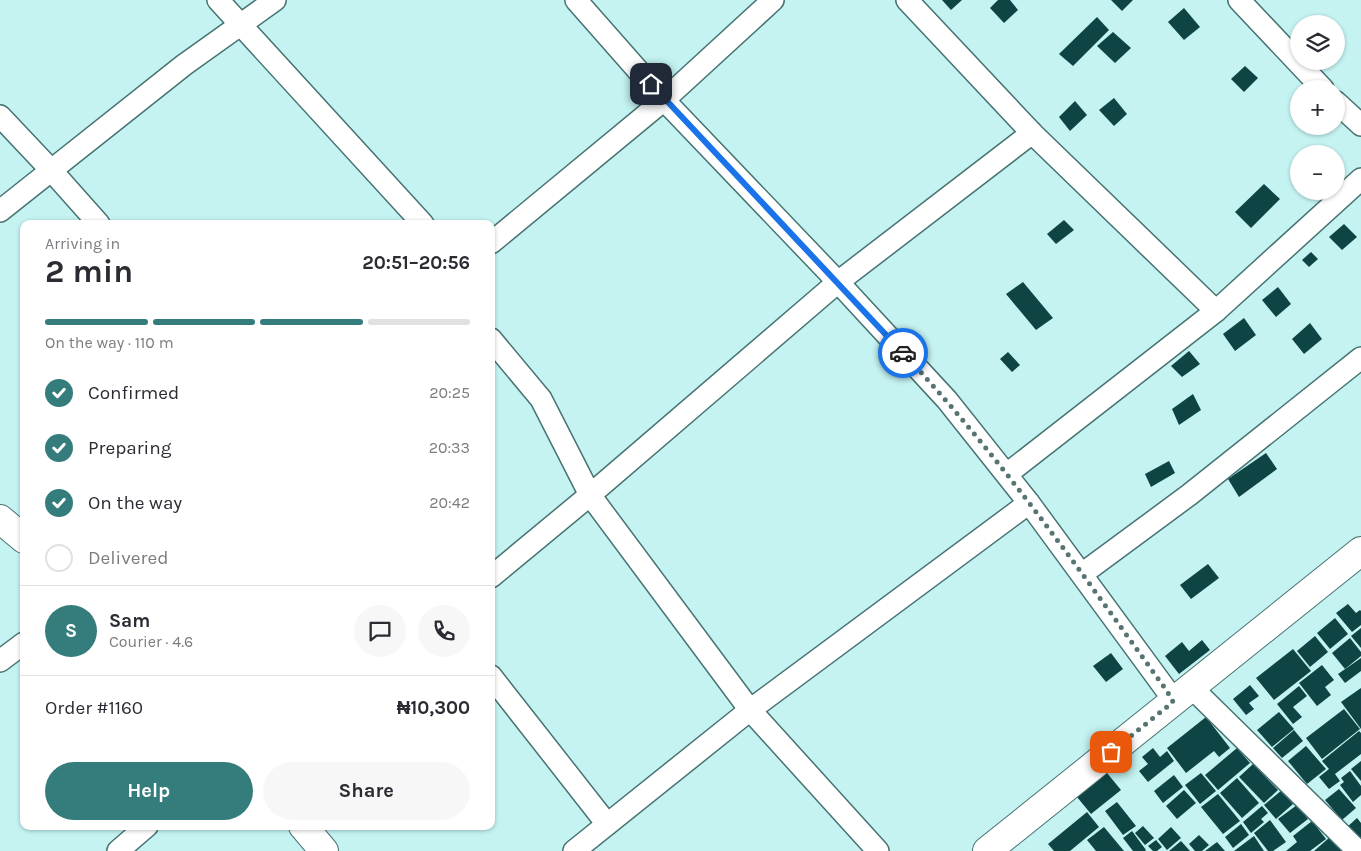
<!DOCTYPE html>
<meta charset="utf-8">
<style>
:root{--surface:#fff;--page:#f7f7f7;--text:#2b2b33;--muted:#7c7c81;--line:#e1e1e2;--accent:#347d7c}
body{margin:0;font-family:Karla,sans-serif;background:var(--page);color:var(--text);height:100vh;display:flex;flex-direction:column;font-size:19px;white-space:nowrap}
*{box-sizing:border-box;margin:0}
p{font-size:16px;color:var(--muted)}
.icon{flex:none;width:28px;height:28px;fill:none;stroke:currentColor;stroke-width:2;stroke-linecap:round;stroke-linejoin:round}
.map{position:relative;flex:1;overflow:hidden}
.drawer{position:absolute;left:20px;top:220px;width:475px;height:610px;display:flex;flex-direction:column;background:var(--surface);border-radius:10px;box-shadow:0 1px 4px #0004}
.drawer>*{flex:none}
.controls{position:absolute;left:1290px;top:15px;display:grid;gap:10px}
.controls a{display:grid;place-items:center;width:55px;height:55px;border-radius:50%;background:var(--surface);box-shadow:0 1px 4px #0004;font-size:25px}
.pin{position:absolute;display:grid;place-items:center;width:42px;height:42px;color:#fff;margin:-21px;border-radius:10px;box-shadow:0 2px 8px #0006}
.courier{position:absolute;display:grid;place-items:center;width:50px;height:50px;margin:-25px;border:4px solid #1a73e8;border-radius:50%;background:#fff;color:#222;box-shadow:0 1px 6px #0007}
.summary em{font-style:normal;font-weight:700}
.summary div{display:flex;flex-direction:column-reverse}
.summary{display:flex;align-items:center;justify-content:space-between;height:85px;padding:0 25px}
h1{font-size:32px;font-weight:700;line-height:38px}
.bar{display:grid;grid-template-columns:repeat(4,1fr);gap:8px 5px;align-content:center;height:60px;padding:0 25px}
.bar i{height:6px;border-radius:4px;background:var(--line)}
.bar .on{background:var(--accent)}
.bar p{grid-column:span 4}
.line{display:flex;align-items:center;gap:12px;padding:0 25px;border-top:1px solid var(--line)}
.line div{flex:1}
.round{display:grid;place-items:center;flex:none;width:52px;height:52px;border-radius:26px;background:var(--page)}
ol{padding:0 25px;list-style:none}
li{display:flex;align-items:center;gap:15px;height:55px}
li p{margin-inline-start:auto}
li .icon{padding:5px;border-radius:50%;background:var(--accent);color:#fff;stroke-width:4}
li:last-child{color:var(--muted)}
li i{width:28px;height:28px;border:2px solid var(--line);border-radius:50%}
.primary-button{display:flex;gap:10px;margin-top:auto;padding:10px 25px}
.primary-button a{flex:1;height:58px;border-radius:30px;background:var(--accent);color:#fff;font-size:20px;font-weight:700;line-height:58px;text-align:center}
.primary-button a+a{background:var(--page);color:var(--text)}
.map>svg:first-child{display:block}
.building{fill:#0e4444}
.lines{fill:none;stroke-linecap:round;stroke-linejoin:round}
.minor-casing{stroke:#477372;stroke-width:24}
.tertiary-casing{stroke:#477372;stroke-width:30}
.secondary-casing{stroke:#477372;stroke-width:30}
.minor{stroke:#fff;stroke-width:21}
.tertiary{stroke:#fff;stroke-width:28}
.secondary{stroke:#fff;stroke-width:28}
.done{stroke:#577473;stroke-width:5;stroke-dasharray:0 9}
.route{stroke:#1a73e8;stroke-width:6}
</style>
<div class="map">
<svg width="1361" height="851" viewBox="0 0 1361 851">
<rect width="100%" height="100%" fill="#c4f3f2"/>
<!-- building -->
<g class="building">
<polygon points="942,0 962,0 951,10"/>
<polygon points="998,0 1010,0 1018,10 1004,23 990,8"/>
<polygon points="1111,0 1133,0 1122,11"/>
<polygon points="1184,8 1200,27 1184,40 1168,22"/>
<polygon points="1097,17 1109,30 1073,66 1059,54"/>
<polygon points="1113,32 1131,48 1115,63 1097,46"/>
<polygon points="1245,66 1258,78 1244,92 1231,79"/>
<polygon points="1114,98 1127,114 1114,126 1099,110"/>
<polygon points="1075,101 1087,115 1070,131 1059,117"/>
<polygon points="1264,184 1280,199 1251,228 1235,212"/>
<polygon points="1064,220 1074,230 1056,244 1047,234"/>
<polygon points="1344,224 1357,237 1342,250 1329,237"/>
<polygon points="1311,252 1318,259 1309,267 1302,260"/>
<polygon points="1023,282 1053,318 1036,330 1006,294"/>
<polygon points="1278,287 1291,304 1276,317 1262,300"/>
<polygon points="1244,318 1256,335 1235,351 1223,334"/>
<polygon points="1310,323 1322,339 1304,354 1292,339"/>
<polygon points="1189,351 1200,364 1182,377 1171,366"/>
<polygon points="1008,352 1020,365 1012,372 1000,359"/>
<polygon points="1193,394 1201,410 1179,425 1172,409"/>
<polygon points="1266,453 1277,469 1239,497 1228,479"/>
<polygon points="1169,461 1175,473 1151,487 1145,474"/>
<polygon points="1208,564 1219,578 1191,599 1180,585"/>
<polygon points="1348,604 1356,613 1360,610 1361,611 1361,625 1352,632 1336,613"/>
<polygon points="1335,618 1348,634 1330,649 1317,633"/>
<polygon points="1361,628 1361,648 1351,636"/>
<polygon points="1315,636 1328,652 1310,667 1297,651"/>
<polygon points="1350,638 1361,652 1361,656 1345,669 1332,653"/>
<polygon points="1202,640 1210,650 1179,674 1165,656 1182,642 1189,651"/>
<polygon points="1293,649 1311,671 1274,700 1256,678"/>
<polygon points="1111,653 1123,669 1106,682 1093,666"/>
<polygon points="1361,658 1361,671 1345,683 1338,674"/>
<polygon points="1322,665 1334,680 1325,687 1331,695 1317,706 1299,683"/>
<polygon points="1250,685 1259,696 1249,703 1254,709 1246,715 1233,699"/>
<polygon points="1299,686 1307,696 1293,707 1302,717 1293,724 1277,704"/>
<polygon points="1361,688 1361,729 1341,702"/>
<polygon points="1344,709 1360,729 1322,759 1306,738"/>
<polygon points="1279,712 1294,729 1272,747 1257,730"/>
<polygon points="1206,717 1230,748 1219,757 1214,751 1186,773 1167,748"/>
<polygon points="1294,730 1303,741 1282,758 1273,748"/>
<polygon points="1359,731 1361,733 1361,754 1335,774 1340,781 1329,789 1319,777 1329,769 1322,761"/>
<polygon points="1306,746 1326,769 1307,784 1288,761"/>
<polygon points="1153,748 1160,757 1167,751 1174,761 1148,782 1139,771 1148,764 1142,757"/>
<polygon points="1237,748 1250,763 1218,790 1205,775"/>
<polygon points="1361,761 1361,781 1351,769"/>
<polygon points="1253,764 1278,790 1264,803 1239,777"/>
<polygon points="1350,771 1361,786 1361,795 1353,802 1340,785 1344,782 1341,778"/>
<polygon points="1107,773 1121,790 1091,814 1077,797"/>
<polygon points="1201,773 1216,791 1200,804 1185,785"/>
<polygon points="1174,775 1183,787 1163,803 1154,791"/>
<polygon points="1237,778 1259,803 1242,818 1220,793"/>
<polygon points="1339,789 1356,808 1342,820 1325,800"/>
<polygon points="1184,790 1196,803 1177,819 1166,806"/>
<polygon points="1282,790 1293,804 1276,819 1264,805"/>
<polygon points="1218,794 1240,821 1223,834 1201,807"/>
<polygon points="1117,802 1136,826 1123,835 1105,811"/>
<polygon points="1297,805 1308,819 1290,833 1278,819"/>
<polygon points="1262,806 1268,813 1261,819 1264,822 1251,833 1243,822"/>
<polygon points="1087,812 1099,827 1070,851 1054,851 1048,844"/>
<polygon points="1357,818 1361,823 1361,840 1346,828"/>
<polygon points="1270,820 1286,842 1273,851 1268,851 1254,833"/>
<polygon points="1312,821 1326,839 1310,851 1286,851 1297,842 1293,836"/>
<polygon points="1241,824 1249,835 1233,848 1225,837"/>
<polygon points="1143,826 1154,838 1145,845 1135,833"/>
<polygon points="1104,827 1124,851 1096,851 1087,840"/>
<polygon points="1171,827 1181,838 1167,850 1158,839"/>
<polygon points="1132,831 1146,850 1145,851 1133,851 1123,838"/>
<polygon points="1199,835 1209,845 1202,851 1195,851 1189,844"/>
<polygon points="1254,836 1264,851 1234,851"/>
<polygon points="1330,837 1343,851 1314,851"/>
<polygon points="1156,840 1162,847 1157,851 1153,851 1148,846"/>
<polygon points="1181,841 1190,851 1169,851"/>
<polygon points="1217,842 1225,851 1205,851"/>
</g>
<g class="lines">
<defs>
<g id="minor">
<polyline points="218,0 423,224"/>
<polyline points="576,0 664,100 838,282 947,400 1029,503 1167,691 1173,702"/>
<polyline points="907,0 1032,133 1216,311"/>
<polyline points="1239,0 1323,89"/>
<polyline points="1336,102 1361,125"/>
<polyline points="0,116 51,170 99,224"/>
<polyline points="0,211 184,65 275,0"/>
<polyline points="491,243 664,100 773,0"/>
<polyline points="491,339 541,399 590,495 750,710 878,851"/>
<polyline points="1007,474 1216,311 1361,179"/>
<polyline points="1082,574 1189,495 1361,358"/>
<polyline points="491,577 590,495 838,282 1032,133"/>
<polyline points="0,661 24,643"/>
<polyline points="491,676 607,824"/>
<polyline points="1191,687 1358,851"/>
<polyline points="118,851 147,826"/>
<polyline points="574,851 750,710 1029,503"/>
</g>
<polyline id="tertiary" points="987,851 1361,551"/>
<g id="secondary">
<polyline points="0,519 24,539"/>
<polyline points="303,826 324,851"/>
</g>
</defs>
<!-- minor casing -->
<use href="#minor" class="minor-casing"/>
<!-- tertiary casing -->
<use href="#tertiary" class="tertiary-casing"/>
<!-- secondary casing -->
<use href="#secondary" class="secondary-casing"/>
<!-- minor -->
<use href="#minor" class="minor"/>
<!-- tertiary -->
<use href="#tertiary" class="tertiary"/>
<!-- secondary -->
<use href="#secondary" class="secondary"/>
</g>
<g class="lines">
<!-- done -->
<path class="done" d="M903,353c98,104 180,222 264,338l6,11 -62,50"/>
<!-- route -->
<polyline class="route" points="651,84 903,353"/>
</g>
</svg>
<div class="controls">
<a><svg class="icon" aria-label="layers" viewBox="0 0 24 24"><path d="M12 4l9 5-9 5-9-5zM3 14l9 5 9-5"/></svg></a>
<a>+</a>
<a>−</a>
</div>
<div class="pin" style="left:1111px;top:752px;background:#ea580c"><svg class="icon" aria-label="bag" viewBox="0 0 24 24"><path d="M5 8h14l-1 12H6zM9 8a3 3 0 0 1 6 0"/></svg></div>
<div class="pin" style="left:651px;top:84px;background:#1f2937"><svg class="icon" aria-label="home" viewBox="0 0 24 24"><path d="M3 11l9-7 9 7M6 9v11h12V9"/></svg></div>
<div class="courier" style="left:903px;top:353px"><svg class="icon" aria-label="car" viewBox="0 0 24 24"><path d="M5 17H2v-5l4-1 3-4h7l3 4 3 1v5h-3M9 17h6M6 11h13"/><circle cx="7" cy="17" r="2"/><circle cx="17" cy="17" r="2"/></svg></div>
<section class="drawer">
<div class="summary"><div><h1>2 min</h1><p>Arriving in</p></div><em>20:51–20:56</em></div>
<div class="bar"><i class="on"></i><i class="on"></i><i class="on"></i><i></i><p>On the way · 110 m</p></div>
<ol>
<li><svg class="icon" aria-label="check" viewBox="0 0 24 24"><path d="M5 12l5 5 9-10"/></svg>Confirmed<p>20:25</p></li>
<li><svg class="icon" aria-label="check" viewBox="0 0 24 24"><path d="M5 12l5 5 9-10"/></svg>Preparing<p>20:33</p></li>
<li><svg class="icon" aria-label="check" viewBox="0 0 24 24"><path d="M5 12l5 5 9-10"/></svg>On the way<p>20:42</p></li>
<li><i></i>Delivered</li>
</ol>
<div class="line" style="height:90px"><b class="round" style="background:var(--accent);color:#fff">S</b><div><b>Sam</b><p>Courier · 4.6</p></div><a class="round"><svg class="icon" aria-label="chat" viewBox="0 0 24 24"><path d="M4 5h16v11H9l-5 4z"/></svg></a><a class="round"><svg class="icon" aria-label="phone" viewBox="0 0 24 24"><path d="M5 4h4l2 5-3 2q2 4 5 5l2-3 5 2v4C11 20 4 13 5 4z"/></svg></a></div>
<div class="line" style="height:65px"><div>Order #1160</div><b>₦10,300</b></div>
<div class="primary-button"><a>Help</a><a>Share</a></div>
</section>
</div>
